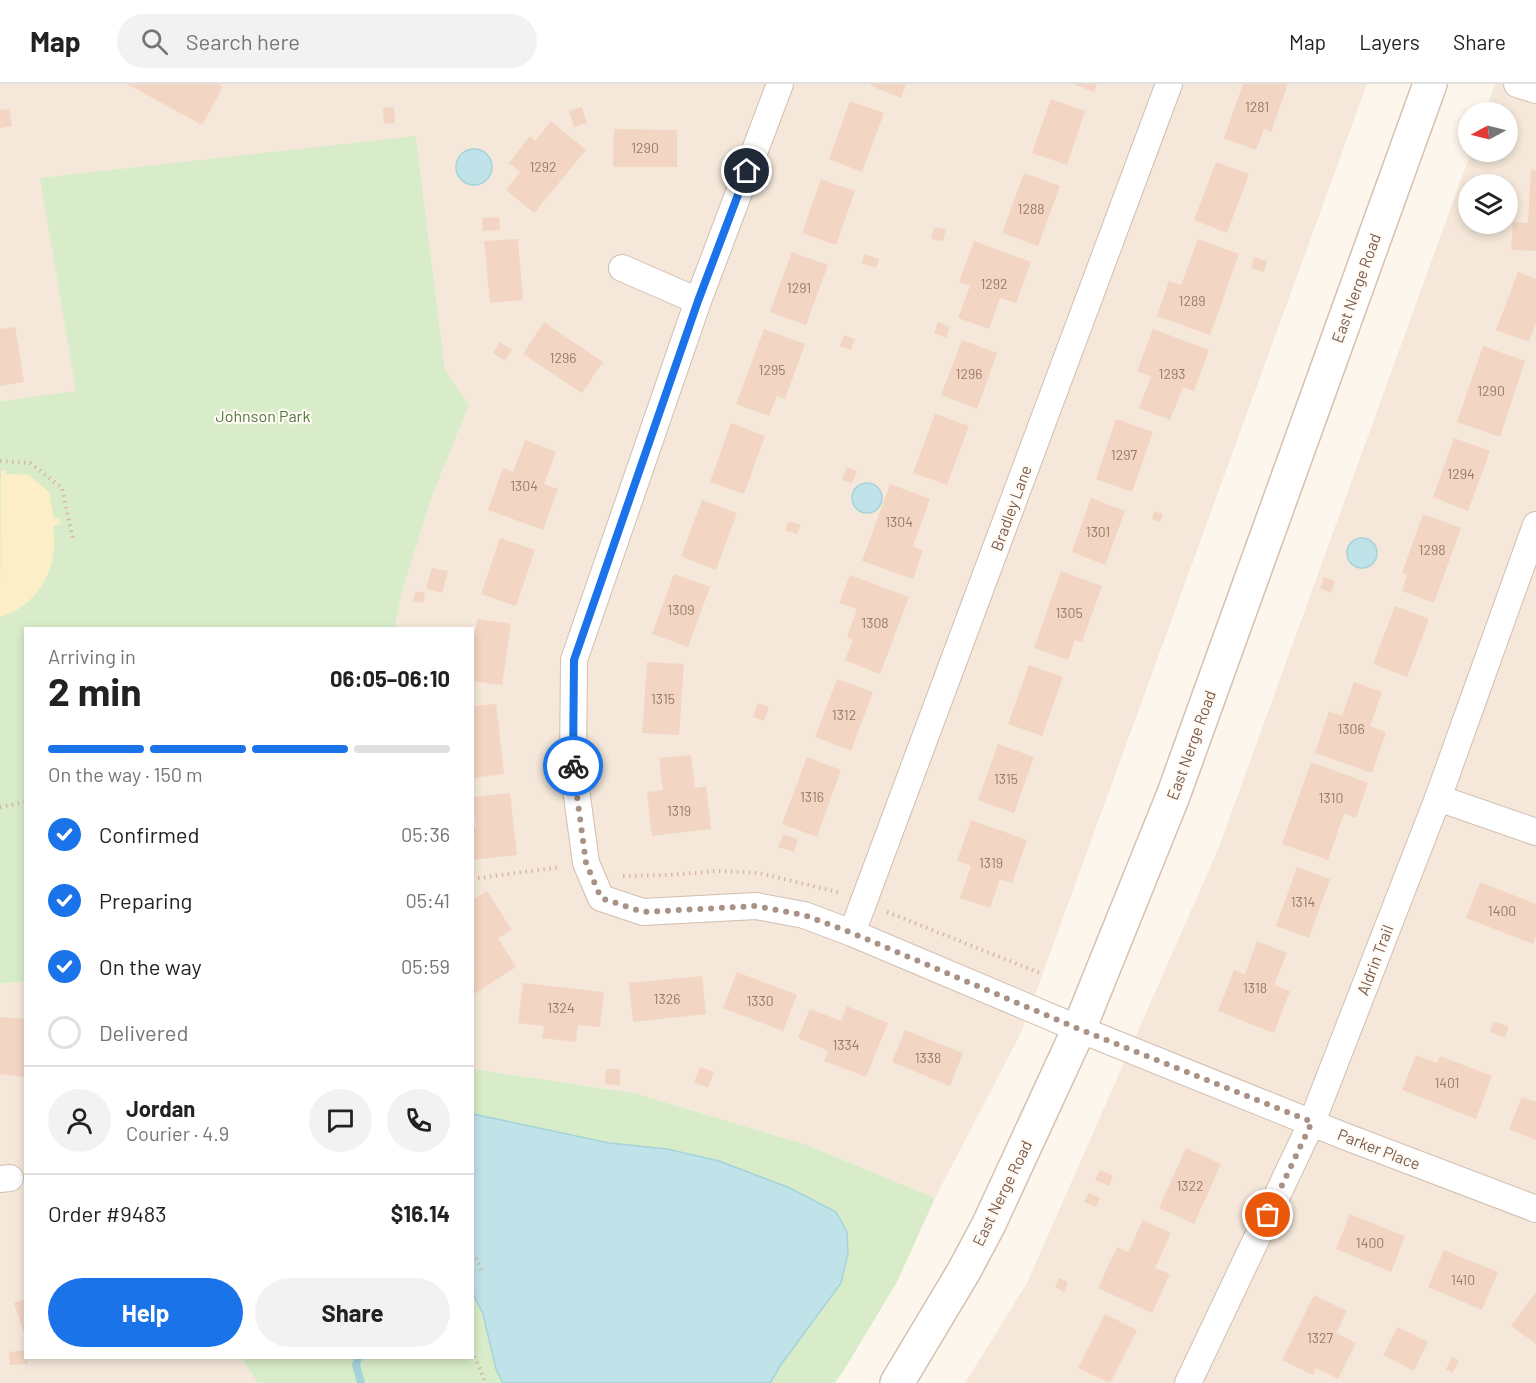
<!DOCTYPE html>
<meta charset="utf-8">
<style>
:root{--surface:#fff;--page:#f2f2f2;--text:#222;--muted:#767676;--line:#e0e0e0;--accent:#1a73e8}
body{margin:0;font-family:Barlow,sans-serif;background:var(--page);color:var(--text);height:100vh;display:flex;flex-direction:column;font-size:22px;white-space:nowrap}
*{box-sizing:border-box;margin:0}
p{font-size:20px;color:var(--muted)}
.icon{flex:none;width:33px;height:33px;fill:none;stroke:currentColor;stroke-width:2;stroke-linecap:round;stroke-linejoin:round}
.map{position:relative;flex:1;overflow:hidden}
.details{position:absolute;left:24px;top:543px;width:450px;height:732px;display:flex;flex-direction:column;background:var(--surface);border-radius:0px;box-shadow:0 3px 9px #0003}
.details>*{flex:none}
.needle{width:39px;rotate:263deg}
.fabs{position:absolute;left:1458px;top:18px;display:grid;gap:12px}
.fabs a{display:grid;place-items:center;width:60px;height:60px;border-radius:50%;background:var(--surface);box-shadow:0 3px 9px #0003;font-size:30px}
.pin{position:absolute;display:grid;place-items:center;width:51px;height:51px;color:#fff;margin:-26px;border:3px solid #fff;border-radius:50%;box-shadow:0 2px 6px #0007}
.courier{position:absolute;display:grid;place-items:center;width:60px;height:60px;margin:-30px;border:4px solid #1a73e8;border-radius:50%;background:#fff;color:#222;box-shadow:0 2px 8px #0007}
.head em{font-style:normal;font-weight:700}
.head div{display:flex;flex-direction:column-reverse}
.head{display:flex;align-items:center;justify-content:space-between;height:102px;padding:0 24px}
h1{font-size:39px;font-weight:700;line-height:45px}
.bar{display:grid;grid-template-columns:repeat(4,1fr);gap:9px 6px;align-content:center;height:72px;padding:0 24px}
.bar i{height:8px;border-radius:4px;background:var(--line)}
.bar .active{background:var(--accent)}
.bar p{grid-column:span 4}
.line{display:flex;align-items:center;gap:15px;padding:0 24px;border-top:2px solid var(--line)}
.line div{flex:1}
.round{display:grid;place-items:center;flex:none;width:63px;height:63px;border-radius:32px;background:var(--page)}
ol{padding:0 24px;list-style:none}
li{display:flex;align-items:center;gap:18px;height:66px}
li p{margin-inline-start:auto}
li .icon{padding:6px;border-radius:50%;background:var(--accent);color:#fff;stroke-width:4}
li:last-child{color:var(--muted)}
li i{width:33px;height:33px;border:3px solid var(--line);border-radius:50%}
.button{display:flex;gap:12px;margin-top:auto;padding:12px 24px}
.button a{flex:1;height:69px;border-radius:36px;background:var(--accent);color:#fff;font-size:24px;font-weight:700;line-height:69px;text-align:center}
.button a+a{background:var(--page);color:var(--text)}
header{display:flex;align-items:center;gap:36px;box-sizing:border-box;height:84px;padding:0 30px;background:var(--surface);border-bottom:2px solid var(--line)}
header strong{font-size:28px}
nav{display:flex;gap:33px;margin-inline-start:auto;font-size:21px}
.search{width:420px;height:54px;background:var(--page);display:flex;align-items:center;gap:15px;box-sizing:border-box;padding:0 21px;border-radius:33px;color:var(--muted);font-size:22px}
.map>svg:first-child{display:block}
.residential{fill:#f5e8da;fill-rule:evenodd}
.green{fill:#d8ecc9}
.sand{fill:#fcefc7}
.water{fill:#bfe3e8;stroke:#a5d3da;stroke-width:1.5}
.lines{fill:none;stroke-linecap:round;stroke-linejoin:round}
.stream{stroke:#a5d3da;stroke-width:8}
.building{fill:#f3d5c3}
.minor-casing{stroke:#d1beb0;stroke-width:28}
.secondary-casing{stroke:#d6c0b0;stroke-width:36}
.path{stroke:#d9b8a5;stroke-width:4;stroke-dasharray:1.5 4.5;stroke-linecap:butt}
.minor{stroke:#fff;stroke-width:26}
.secondary{stroke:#fff;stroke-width:33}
.done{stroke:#a89285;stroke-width:6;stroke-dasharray:0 10.8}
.route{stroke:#1a73e8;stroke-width:8}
.labels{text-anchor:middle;stroke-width:4.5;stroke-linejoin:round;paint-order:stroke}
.number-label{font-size:14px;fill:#987a6a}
.street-label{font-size:16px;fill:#7a5c4d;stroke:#fffaf3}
.park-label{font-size:16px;fill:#537a41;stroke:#fffaf3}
</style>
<header>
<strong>Map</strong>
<div class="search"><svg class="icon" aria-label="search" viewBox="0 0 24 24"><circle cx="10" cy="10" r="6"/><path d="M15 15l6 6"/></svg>Search here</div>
<nav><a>Map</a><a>Layers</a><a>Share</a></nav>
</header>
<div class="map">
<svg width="1536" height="1299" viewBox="0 0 1536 1299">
<rect width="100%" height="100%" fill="#fdf6ec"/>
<!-- residential -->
<g class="residential">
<polygon points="0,0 1367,0 1021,949 935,1114 807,1061 634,1009 473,985 472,544 395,544 402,508 431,415 469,321 445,286 416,52 76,308 0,317"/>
<path d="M1495,0h41v1299h-571l62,-100 192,-436 252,-695h37v-40h-23zM1468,100h40v40h-40z"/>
<polygon points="25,897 26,1274 241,1274 258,1299 0,1299 0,900"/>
</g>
<!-- green -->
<g class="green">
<polygon points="416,52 445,286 469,321 431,415 402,508 395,544 26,544 25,897 0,900 0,317 76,307 40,94"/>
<polygon points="473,985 634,1009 807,1061 935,1114 897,1198 847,1281 835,1299 258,1299 241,1274 472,1274"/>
</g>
<!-- sand -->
<path class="sand" d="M1,386l5,1v3l23,1 20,17 5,27 5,-1 2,6 -8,2c6,40 -12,78 -53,91z"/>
<!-- water -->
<g class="water">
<circle cx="474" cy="83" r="18"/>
<circle cx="867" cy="414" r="15"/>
<circle cx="1362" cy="469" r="15"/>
<polygon points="473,1030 609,1059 667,1065 719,1077 790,1104 836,1128 847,1148 848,1169 841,1199 780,1282 770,1299 503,1299 496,1285 483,1230 473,1210"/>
</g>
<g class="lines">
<!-- stream -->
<polyline class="stream" points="358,1274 356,1281 361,1299"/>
</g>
<!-- building -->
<g class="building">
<polygon points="127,0 218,0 223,3 202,41"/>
<polygon points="871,0 906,0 901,14 871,2"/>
<polygon points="1073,0 1097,0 1094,8"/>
<polygon points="1243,0 1288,0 1271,48 1264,45 1256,66 1224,54"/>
<polygon points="1051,15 1085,27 1067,81 1032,69"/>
<polygon points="850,17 884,29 862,88 829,75"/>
<polygon points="394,23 395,39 384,40 383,24"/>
<polygon points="582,23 587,39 574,43 569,27"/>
<polygon points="9,25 12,42 0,44 0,26"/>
<polygon points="551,37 586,66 534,129 506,106 520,88 509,79 530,52 535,57"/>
<polygon points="614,45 677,46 677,83 613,83"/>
<polygon points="1216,78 1249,90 1227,149 1194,136"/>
<polygon points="1531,86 1536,87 1536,167 1511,166 1513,138 1528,139"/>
<polygon points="1024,89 1060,102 1038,162 1002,149"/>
<polygon points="821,95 855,107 836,161 802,149"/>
<polygon points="499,133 500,146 483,147 482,134"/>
<polygon points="934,143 946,145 943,157 931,155"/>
<polygon points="518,155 523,216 490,219 484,157"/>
<polygon points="1198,155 1239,170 1210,251 1157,232 1169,197 1181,201"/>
<polygon points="974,157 1031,178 1016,219 1000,214 989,245 958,234 970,202 959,198"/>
<polygon points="792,168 828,181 806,241 770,228"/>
<polygon points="865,170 879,175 876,184 861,179"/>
<polygon points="1254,173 1267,177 1264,188 1251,184"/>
<polygon points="1518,188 1536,195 1536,239 1529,258 1496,246"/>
<polygon points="544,238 603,278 582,309 523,270"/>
<polygon points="938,238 950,243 946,254 934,249"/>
<polygon points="15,243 24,298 0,302 0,245"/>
<polygon points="764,245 805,260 785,315 777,312 769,332 736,320"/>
<polygon points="1153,245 1209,266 1194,307 1183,303 1170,336 1139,324 1151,293 1137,287"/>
<polygon points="844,251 855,255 851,266 840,262"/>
<polygon points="962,256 997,269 977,325 941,311"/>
<polygon points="500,258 512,266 505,277 493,269"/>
<polygon points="1483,262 1525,277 1500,353 1457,338"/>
<polygon points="935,330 969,342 947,401 913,389"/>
<polygon points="1116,335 1153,348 1132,408 1096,395"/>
<polygon points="731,339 765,352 744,410 710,398"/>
<polygon points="1454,354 1490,367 1468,427 1433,413"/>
<polygon points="525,356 556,368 544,400 558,405 543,446 488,426 503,384 513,388"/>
<polygon points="847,383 857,387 852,399 842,396"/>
<polygon points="890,400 930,415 913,462 923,466 913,495 862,477"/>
<polygon points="1091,414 1125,427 1105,481 1072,468"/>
<polygon points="702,416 737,429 716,486 681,472"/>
<polygon points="1154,427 1163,430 1160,438 1152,435"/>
<polygon points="1423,430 1461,444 1434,519 1402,507 1407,491 1402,489"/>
<polygon points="789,437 801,441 797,450 785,446"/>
<polygon points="500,454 535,466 516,522 481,510"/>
<polygon points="432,484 448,487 442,509 426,504"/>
<polygon points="1061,487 1102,502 1082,558 1075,556 1068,576 1034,564"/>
<polygon points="674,490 710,503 688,563 652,550"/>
<polygon points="850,491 909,513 880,590 845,576 853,555 847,553 857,525 839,519"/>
<polygon points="1324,493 1335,497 1331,509 1320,504"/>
<polygon points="415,507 425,509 423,519 413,517"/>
<polygon points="1395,522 1429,535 1407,593 1373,580"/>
<polygon points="477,535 511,540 502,601 472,597 472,569"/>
<polygon points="647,578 684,580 679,651 642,649"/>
<polygon points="1029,581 1063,593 1042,652 1008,640"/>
<polygon points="837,595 873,608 851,667 815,653"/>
<polygon points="1354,598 1382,608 1370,642 1386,648 1372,689 1315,669 1329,627 1342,632"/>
<polygon points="758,619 769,623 764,637 753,633"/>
<polygon points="496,620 504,690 472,694 472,622"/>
<polygon points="998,660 1034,673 1014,729 978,716"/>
<polygon points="691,671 695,704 706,702 711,745 652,752 647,708 663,706 659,674"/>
<polygon points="807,673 841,686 817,753 782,740"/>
<polygon points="1311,678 1368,699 1356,734 1344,729 1328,776 1282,760"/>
<polygon points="510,709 517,771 472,776 472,743 476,743 473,713"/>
<polygon points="971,736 1027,756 1012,799 1000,795 990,824 960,814 971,782 957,777"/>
<polygon points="783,750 798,755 794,768 778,763"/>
<polygon points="1297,783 1330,795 1309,854 1276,842"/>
<polygon points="1480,798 1536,820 1536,852 1533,860 1466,834"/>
<polygon points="487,807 512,846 498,854 516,883 474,910 472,907 472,884 476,882 472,876 472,816"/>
<polygon points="1257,857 1287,869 1274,901 1290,907 1274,949 1218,927 1234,886 1245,890"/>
<polygon points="737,888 797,911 783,947 723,924"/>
<polygon points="702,892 706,930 633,938 629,899"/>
<polygon points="523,899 604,908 600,943 578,941 576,958 542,954 544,942 518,939"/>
<polygon points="847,922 888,939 866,993 824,977 828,967 798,954 810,925 841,937"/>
<polygon points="0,933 26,935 24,993 0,990"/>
<polygon points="1493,937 1509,943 1505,954 1490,948"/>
<polygon points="905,946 963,969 950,1002 892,978"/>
<polygon points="1416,971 1437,979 1440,972 1492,992 1476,1035 1402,1006"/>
<polygon points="700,983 714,988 708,1004 694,998"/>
<polygon points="606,985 620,985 620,1001 605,1000"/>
<polygon points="1522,1013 1536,1018 1536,1056 1509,1045"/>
<polygon points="1186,1064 1221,1080 1194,1140 1159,1124"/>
<polygon points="1100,1086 1113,1092 1109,1102 1095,1096"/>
<polygon points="1089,1109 1100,1114 1096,1123 1084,1118"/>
<polygon points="1350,1130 1405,1152 1391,1188 1336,1165"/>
<polygon points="1143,1136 1171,1149 1155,1184 1170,1190 1152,1229 1098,1204 1117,1163 1128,1168"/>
<polygon points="1444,1166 1498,1188 1482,1226 1428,1203"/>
<polygon points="1059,1194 1068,1198 1064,1208 1055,1203"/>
<polygon points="1536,1208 1536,1260 1511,1242"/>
<polygon points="1314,1211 1347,1227 1336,1249 1356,1259 1338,1295 1316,1284 1313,1291 1282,1276"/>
<polygon points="26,1215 26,1252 25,1252 14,1219"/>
<polygon points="1105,1230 1137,1246 1110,1299 1078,1284"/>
<polygon points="1398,1243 1428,1258 1414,1287 1383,1271"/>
<polygon points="26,1266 26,1274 27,1274 28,1280 10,1281 9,1268"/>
<polygon points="1452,1273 1459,1277 1453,1289 1446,1285"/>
</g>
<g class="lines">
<defs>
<g id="minor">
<polyline points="780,0 698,217 574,576 573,683 586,779 601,814 643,828 756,822 804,831 852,849 1079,945 1344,1052 1536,1125"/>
<polyline points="1517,0 1536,6"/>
<polyline points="622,184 698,217"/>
<polyline points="1438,714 1536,748"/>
<polyline points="852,849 1169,0"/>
<polyline points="0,1095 10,1094"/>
<polyline points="1188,1299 1312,1038 1438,714 1536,441"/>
</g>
<polyline id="secondary" points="897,1299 964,1187 989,1140 1079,945 1173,712 1430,0"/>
</defs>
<!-- minor casing -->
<use href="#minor" class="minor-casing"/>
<!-- secondary casing -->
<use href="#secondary" class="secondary-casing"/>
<!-- path -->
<g class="path">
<polyline points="0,377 30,379 62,404 73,456"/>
<polyline points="0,723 26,718"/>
<polyline points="623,792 668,791 719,787 759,789 841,809"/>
<polyline points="472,795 561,783"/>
<polyline points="887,828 1040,889"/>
<polyline points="472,1172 475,1171 483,1190"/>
<polyline points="472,1267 486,1299"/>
</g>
<!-- minor -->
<use href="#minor" class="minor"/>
<!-- secondary -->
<use href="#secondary" class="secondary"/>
</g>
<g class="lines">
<!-- done -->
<polyline class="done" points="573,682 586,779 601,814 643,828 756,822 804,831 852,849 1079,945 1312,1038 1268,1131"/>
<!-- route -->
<polyline class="route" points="573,682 574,576 698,217 747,87"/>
</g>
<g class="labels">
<!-- number labels -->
<g class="number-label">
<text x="1257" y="28">1281</text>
<text x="645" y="69">1290</text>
<text x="543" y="88">1292</text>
<text x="1031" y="130">1288</text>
<text x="994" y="205">1292</text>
<text x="799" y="209">1291</text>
<text x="1192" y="222">1289</text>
<text x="563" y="279">1296</text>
<text x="772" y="291">1295</text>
<text x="969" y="295">1296</text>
<text x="1172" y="295">1293</text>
<text x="1491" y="312">1290</text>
<text x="1124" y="376">1297</text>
<text x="1461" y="395">1294</text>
<text x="524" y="407">1304</text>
<text x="899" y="443">1304</text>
<text x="1098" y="453">1301</text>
<text x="1432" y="471">1298</text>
<text x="681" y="531">1309</text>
<text x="1069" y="534">1305</text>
<text x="875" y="544">1308</text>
<text x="663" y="620">1315</text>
<text x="844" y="636">1312</text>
<text x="1351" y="650">1306</text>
<text x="1006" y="700">1315</text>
<text x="812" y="718">1316</text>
<text x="1331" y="719">1310</text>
<text x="679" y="732">1319</text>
<text x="991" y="784">1319</text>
<text x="1303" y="823">1314</text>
<text x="1502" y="832">1400</text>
<text x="1255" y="909">1318</text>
<text x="667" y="920">1326</text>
<text x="760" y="922">1330</text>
<text x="561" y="929">1324</text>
<text x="846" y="966">1334</text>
<text x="928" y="979">1338</text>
<text x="1447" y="1004">1401</text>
<text x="1190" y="1107">1322</text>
<text x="1370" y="1164">1400</text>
<text x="1463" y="1201">1410</text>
<text x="1320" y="1259">1327</text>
</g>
<!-- street labels -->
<g class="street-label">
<text transform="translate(1356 204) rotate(-70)" y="6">East Nerge Road</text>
<text transform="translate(1011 424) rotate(-70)" y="6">Bradley Lane</text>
<text transform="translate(1191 661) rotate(-70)" y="6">East Nerge Road</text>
<text transform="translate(1375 876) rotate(-69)" y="6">Aldrin Trail</text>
<text transform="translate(1379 1065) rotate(21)" y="6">Parker Place</text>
<text transform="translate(1002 1109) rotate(-64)" y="6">East Nerge Road</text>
</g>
<!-- park labels -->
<g class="park-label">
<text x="263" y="338">Johnson Park</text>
</g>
</g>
</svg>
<div class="fabs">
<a><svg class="needle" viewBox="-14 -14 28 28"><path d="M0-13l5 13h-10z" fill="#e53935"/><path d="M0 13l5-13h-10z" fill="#767676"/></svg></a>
<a><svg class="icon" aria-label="layers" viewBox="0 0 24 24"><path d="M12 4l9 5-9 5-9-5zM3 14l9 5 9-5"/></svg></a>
</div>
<div class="pin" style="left:1268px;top:1131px;background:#ea580c"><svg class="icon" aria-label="bag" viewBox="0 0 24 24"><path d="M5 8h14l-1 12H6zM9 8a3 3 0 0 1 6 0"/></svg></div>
<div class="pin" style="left:747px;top:87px;background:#1f2937"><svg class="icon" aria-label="home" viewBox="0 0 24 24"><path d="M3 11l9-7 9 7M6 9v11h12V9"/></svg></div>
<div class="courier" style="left:573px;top:682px"><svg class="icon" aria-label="bike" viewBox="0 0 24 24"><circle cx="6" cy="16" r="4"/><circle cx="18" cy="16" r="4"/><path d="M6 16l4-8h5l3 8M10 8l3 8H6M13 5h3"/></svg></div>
<section class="details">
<div class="head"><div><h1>2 min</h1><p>Arriving in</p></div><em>06:05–06:10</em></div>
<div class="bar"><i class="active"></i><i class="active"></i><i class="active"></i><i></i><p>On the way · 150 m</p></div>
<ol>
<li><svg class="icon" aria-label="check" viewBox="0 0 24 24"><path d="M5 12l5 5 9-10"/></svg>Confirmed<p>05:36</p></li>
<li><svg class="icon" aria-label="check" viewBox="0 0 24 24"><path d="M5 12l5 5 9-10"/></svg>Preparing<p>05:41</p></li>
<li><svg class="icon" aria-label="check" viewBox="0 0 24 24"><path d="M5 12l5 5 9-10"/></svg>On the way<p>05:59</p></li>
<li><i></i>Delivered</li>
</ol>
<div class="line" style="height:108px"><a class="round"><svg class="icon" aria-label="person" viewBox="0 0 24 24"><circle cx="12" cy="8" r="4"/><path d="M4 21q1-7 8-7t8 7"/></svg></a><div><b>Jordan</b><p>Courier · 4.9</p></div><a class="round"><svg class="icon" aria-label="chat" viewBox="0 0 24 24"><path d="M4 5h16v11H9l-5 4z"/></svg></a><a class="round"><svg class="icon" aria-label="phone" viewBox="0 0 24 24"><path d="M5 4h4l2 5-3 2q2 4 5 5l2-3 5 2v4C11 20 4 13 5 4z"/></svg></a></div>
<div class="line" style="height:78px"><div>Order #9483</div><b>$16.14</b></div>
<div class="button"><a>Help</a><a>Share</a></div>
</section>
</div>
